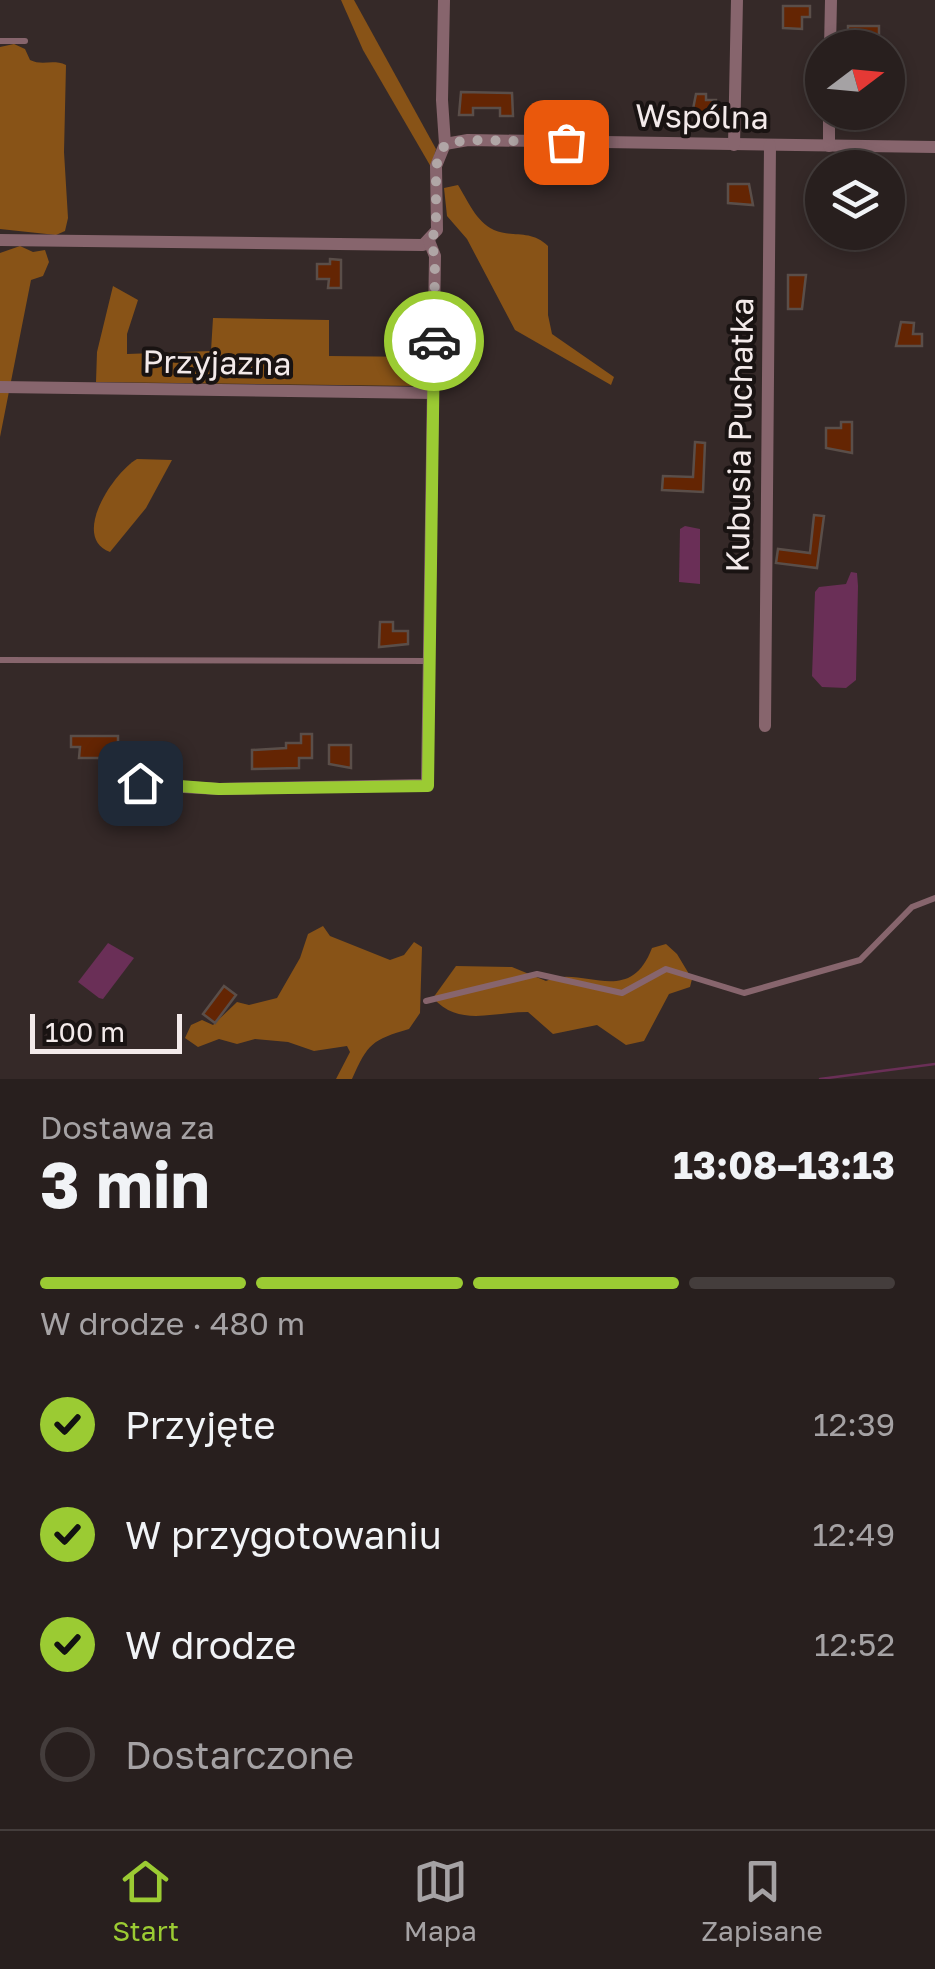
<!DOCTYPE html>
<html lang="pl">
<meta charset="utf-8">
<style>
:root{--surface:#281f1e;--page:#342c2b;--text:#f1f3f6;--muted:#a5a2a4;--line:#443d3c;--accent:#9bcb33}
body{margin:0;font-family:"Golos Text",sans-serif;background:var(--page);color:var(--text);height:100vh;display:flex;flex-direction:column;font-size:38px;white-space:nowrap}
*{box-sizing:border-box;margin:0}
p{font-size:32px;color:var(--muted)}
.icon{flex:none;width:55px;height:55px;fill:none;stroke:currentColor;stroke-width:2;stroke-linecap:round;stroke-linejoin:round}
.map{position:relative;height:1079px;overflow:hidden}
.side{display:flex;flex-direction:column;background:var(--surface);flex:1}
.side>*{flex:none}
.needle{width:65px;rotate:74deg}
.buttons{position:absolute;left:805px;top:30px;display:grid;gap:20px}
.buttons a{display:grid;place-items:center;width:100px;height:100px;border-radius:50%;background:var(--surface);box-shadow:0 5px 15px #0003,0 0 0 2px var(--line);font-size:50px}
.scale{position:absolute;left:30px;bottom:25px;width:152px;box-sizing:border-box;padding-left:10px;border:5px solid #f3eaea;border-top:0;font-size:28px;line-height:35px;white-space:nowrap;color:#f3eaea;-webkit-text-stroke:8px #191312;paint-order:stroke}
.pin{position:absolute;display:grid;place-items:center;width:85px;height:85px;color:#fff;margin:-42px;border-radius:20px;box-shadow:0 5px 15px #0006}
.courier{position:absolute;display:grid;place-items:center;width:100px;height:100px;margin:-50px;border:8px solid #9bcb33;border-radius:50%;background:#fff;color:#222;box-shadow:0 2px 12px #0007}
.headline em{font-style:normal;font-weight:700}
.headline div{display:flex;flex-direction:column-reverse}
.headline{display:flex;align-items:center;justify-content:space-between;height:170px;padding:0 40px}
h1{font-size:65px;font-weight:700;line-height:75px}
.bar{display:grid;grid-template-columns:repeat(4,1fr);gap:15px 10px;align-content:center;height:120px;padding:0 40px}
.bar i{height:12px;border-radius:8px;background:var(--line)}
.bar .current{background:var(--accent)}
.bar p{grid-column:span 4}
ol{padding:0 40px;list-style:none}
li{display:flex;align-items:center;gap:30px;height:110px}
li p{margin-inline-start:auto}
li .icon{padding:10px;border-radius:50%;background:var(--accent);color:#111;stroke-width:4}
li:last-child{color:var(--muted)}
li i{width:55px;height:55px;border:5px solid var(--line);border-radius:50%}
.tab-bar{display:flex;justify-content:space-around;align-items:center;height:140px;border-top:2px solid var(--line);background:var(--surface);font-size:28px;color:var(--muted)}
.tab-bar a{display:grid;justify-items:center;gap:5px}
.tab-bar .current{color:var(--accent)}
.map>svg:first-child{display:block}
.forest{fill:#885317}
.water{fill:#6a2f57}
.lines{fill:none;stroke-linecap:round;stroke-linejoin:round}
.stream{stroke:#6a2f57;stroke-width:2.5}
.building{fill:#642503;stroke:#5a4e49;stroke-width:2.5}
.service{stroke:#87656d;stroke-width:6}
.minor{stroke:#87656d;stroke-width:12}
.done{stroke:#b0a6a6;stroke-width:10;stroke-dasharray:0 18}
.route{stroke:#9bcb33;stroke-width:12}
.labels{text-anchor:middle;stroke-width:8;stroke-linejoin:round;paint-order:stroke}
.street-label{font-size:32px;fill:#f3eaea;stroke:#191312}
</style>
<div class="map">
<svg width="935" height="1079" viewBox="0 0 935 1079">
<rect width="100%" height="100%" fill="#352928"/>
<!-- forest -->
<g class="forest">
<polygon points="341,0 354,0 436,149 431,167 363,50"/>
<path d="M14,44l11,5 5,11c12,6 23,-1 36,5l-2,87 4,66 -3,13 -9,4 -56,-6v-182z"/>
<path d="M458,185c9,14 18,37 36,45 19,8 37,-1 54,16v69l4,19 62,43 -3,8 -96,-55 -48,-91 -20,-23 -3,-28z"/>
<polygon points="20,246 33,252 45,250 49,262 43,276 31,280 0,437 0,253"/>
<polygon points="113,286 138,300 127,334 127,354 211,351 213,318 329,320 329,356 424,357 423,383 418,386 96,382 97,352"/>
<path d="M137,459l35,1 -26,48 -36,44c-40,-15 4,-80 27,-93z"/>
<path d="M323,926l7,10 60,24 14,-5 10,-13 8,5 -2,66 -11,16c-37,11 -41,14 -57,50h-16l14,-27 -3,-6 -33,5 -26,-9 -33,-3 -18,5 -18,-5 -21,8 -13,-9 6,-13 11,-5 11,5 24,-23 12,3 28,-7 23,-40 8,-24z"/>
<path d="M666,944l11,10 15,25 -2,8 -21,7 -25,47 -18,4 -29,-20 -44,9 -25,-22c-36,0 -69,15 -95,-14l23,-32 56,1 34,14c36,-17 83,28 106,-33z"/>
</g>
<!-- water -->
<g class="water">
<polygon points="685,526 700,529 700,584 679,582 680,529"/>
<polygon points="851,572 857,573 858,586 856,680 846,688 822,687 812,676 815,592 819,587 846,584"/>
<polygon points="108,943 134,958 103,999 99,998 78,982"/>
</g>
<g class="lines">
<!-- stream -->
<polyline class="stream" points="820,1079 935,1064"/>
</g>
<!-- building -->
<g class="building">
<polygon points="783,6 810,6 810,17 802,17 802,29 783,28"/>
<polygon points="848,26 879,26 879,38 873,37 873,48 857,48 857,37 848,37"/>
<polygon points="461,92 512,93 513,116 500,116 500,108 473,108 473,115 459,115"/>
<polygon points="696,94 706,94 706,100 716,100 716,106 722,106 721,121 692,114"/>
<polygon points="728,184 749,184 753,205 728,203"/>
<polygon points="330,259 341,260 341,288 328,288 329,279 317,279 317,264 330,264"/>
<polygon points="788,275 806,275 802,309 788,309"/>
<polygon points="901,322 914,323 913,334 922,334 922,346 896,346"/>
<polygon points="841,422 852,422 852,453 826,448 826,428 841,428"/>
<polygon points="695,442 705,443 703,492 662,490 663,476 693,477"/>
<polygon points="814,515 824,516 817,568 776,563 778,549 810,553"/>
<polygon points="380,622 393,622 393,631 408,631 408,644 379,647"/>
<polygon points="301,734 312,734 312,758 299,758 299,768 252,769 252,750 286,748 286,743 301,743"/>
<polygon points="71,736 118,736 118,758 79,758 80,747 71,747"/>
<polygon points="329,745 351,745 351,768 329,764"/>
<polygon points="224,986 236,995 215,1023 203,1014"/>
</g>
<g class="lines">
<!-- service -->
<g class="service">
<polyline points="0,41 25,41"/>
<polyline points="0,660 428,661"/>
<polyline points="426,1001 537,974 622,993 666,969 744,993 860,960 912,907 935,898"/>
</g>
<!-- minor -->
<g class="minor">
<polyline points="830,48 831,0"/>
<polyline points="445,144 468,140 935,147"/>
<polyline points="734,145 737,0"/>
<polyline points="829,146 829,112"/>
<polyline points="0,240 423,245 437,230 436,166 445,144 442,100 444,0"/>
<polyline points="0,387 433,393"/>
<polyline points="765,726 770,145"/>
<polyline points="112,783 219,789 427,785 435,256 429,241"/>
</g>
</g>
<g class="lines">
<!-- done -->
<polyline class="done" points="434,341 435,256 430,241 436,230 436,166 445,144 468,140 566,142"/>
<!-- route -->
<polyline class="route" points="140,783 219,789 428,786 434,341"/>
</g>
<g class="labels">
<!-- street labels -->
<g class="street-label">
<text transform="translate(702 117) rotate(1)" y="11">Wspólna</text>
<text transform="translate(217 363) rotate(1)" y="11">Przyjazna</text>
<text transform="translate(740 435) rotate(-89)" y="11">Kubusia Puchatka</text>
</g>
</g>
</svg>
<div class="buttons">
<a><svg class="needle" viewBox="-14 -14 28 28"><path d="M0-13l5 13h-10z" fill="#e53935"/><path d="M0 13l5-13h-10z" fill="#a5a2a4"/></svg></a>
<a><svg class="icon" aria-label="layers" viewBox="0 0 24 24"><path d="M12 4l9 5-9 5-9-5zM3 14l9 5 9-5"/></svg></a>
</div>
<div class="scale">100 m</div>
<div class="pin" style="left:566px;top:142px;background:#ea580c"><svg class="icon" aria-label="bag" viewBox="0 0 24 24"><path d="M5 8h14l-1 12H6zM9 8a3 3 0 0 1 6 0"/></svg></div>
<div class="pin" style="left:140px;top:783px;background:#1f2937"><svg class="icon" aria-label="home" viewBox="0 0 24 24"><path d="M3 11l9-7 9 7M6 9v11h12V9"/></svg></div>
<div class="courier" style="left:434px;top:341px"><svg class="icon" aria-label="car" viewBox="0 0 24 24"><path d="M5 17H2v-5l4-1 3-4h7l3 4 3 1v5h-3M9 17h6M6 11h13"/><circle cx="7" cy="17" r="2"/><circle cx="17" cy="17" r="2"/></svg></div>
</div>
<section class="side">
<div class="headline"><div><h1>3 min</h1><p>Dostawa za</p></div><em>13:08–13:13</em></div>
<div class="bar"><i class="current"></i><i class="current"></i><i class="current"></i><i></i><p>W drodze · 480 m</p></div>
<ol>
<li><svg class="icon" aria-label="check" viewBox="0 0 24 24"><path d="M5 12l5 5 9-10"/></svg>Przyjęte<p>12:39</p></li>
<li><svg class="icon" aria-label="check" viewBox="0 0 24 24"><path d="M5 12l5 5 9-10"/></svg>W przygotowaniu<p>12:49</p></li>
<li><svg class="icon" aria-label="check" viewBox="0 0 24 24"><path d="M5 12l5 5 9-10"/></svg>W drodze<p>12:52</p></li>
<li><i></i>Dostarczone</li>
</ol>
</section>
<nav class="tab-bar">
<a class="current"><svg class="icon" aria-label="home" viewBox="0 0 24 24"><path d="M3 11l9-7 9 7M6 9v11h12V9"/></svg>Start</a>
<a><svg class="icon" aria-label="map" viewBox="0 0 24 24"><path d="M3 6l6-2 6 2 6-2v14l-6 2-6-2-6 2zM9 4v14M15 6v14"/></svg>Mapa</a>
<a><svg class="icon" aria-label="saved" viewBox="0 0 24 24"><path d="M7 4h10v16l-5-4-5 4z"/></svg>Zapisane</a>
</nav>
